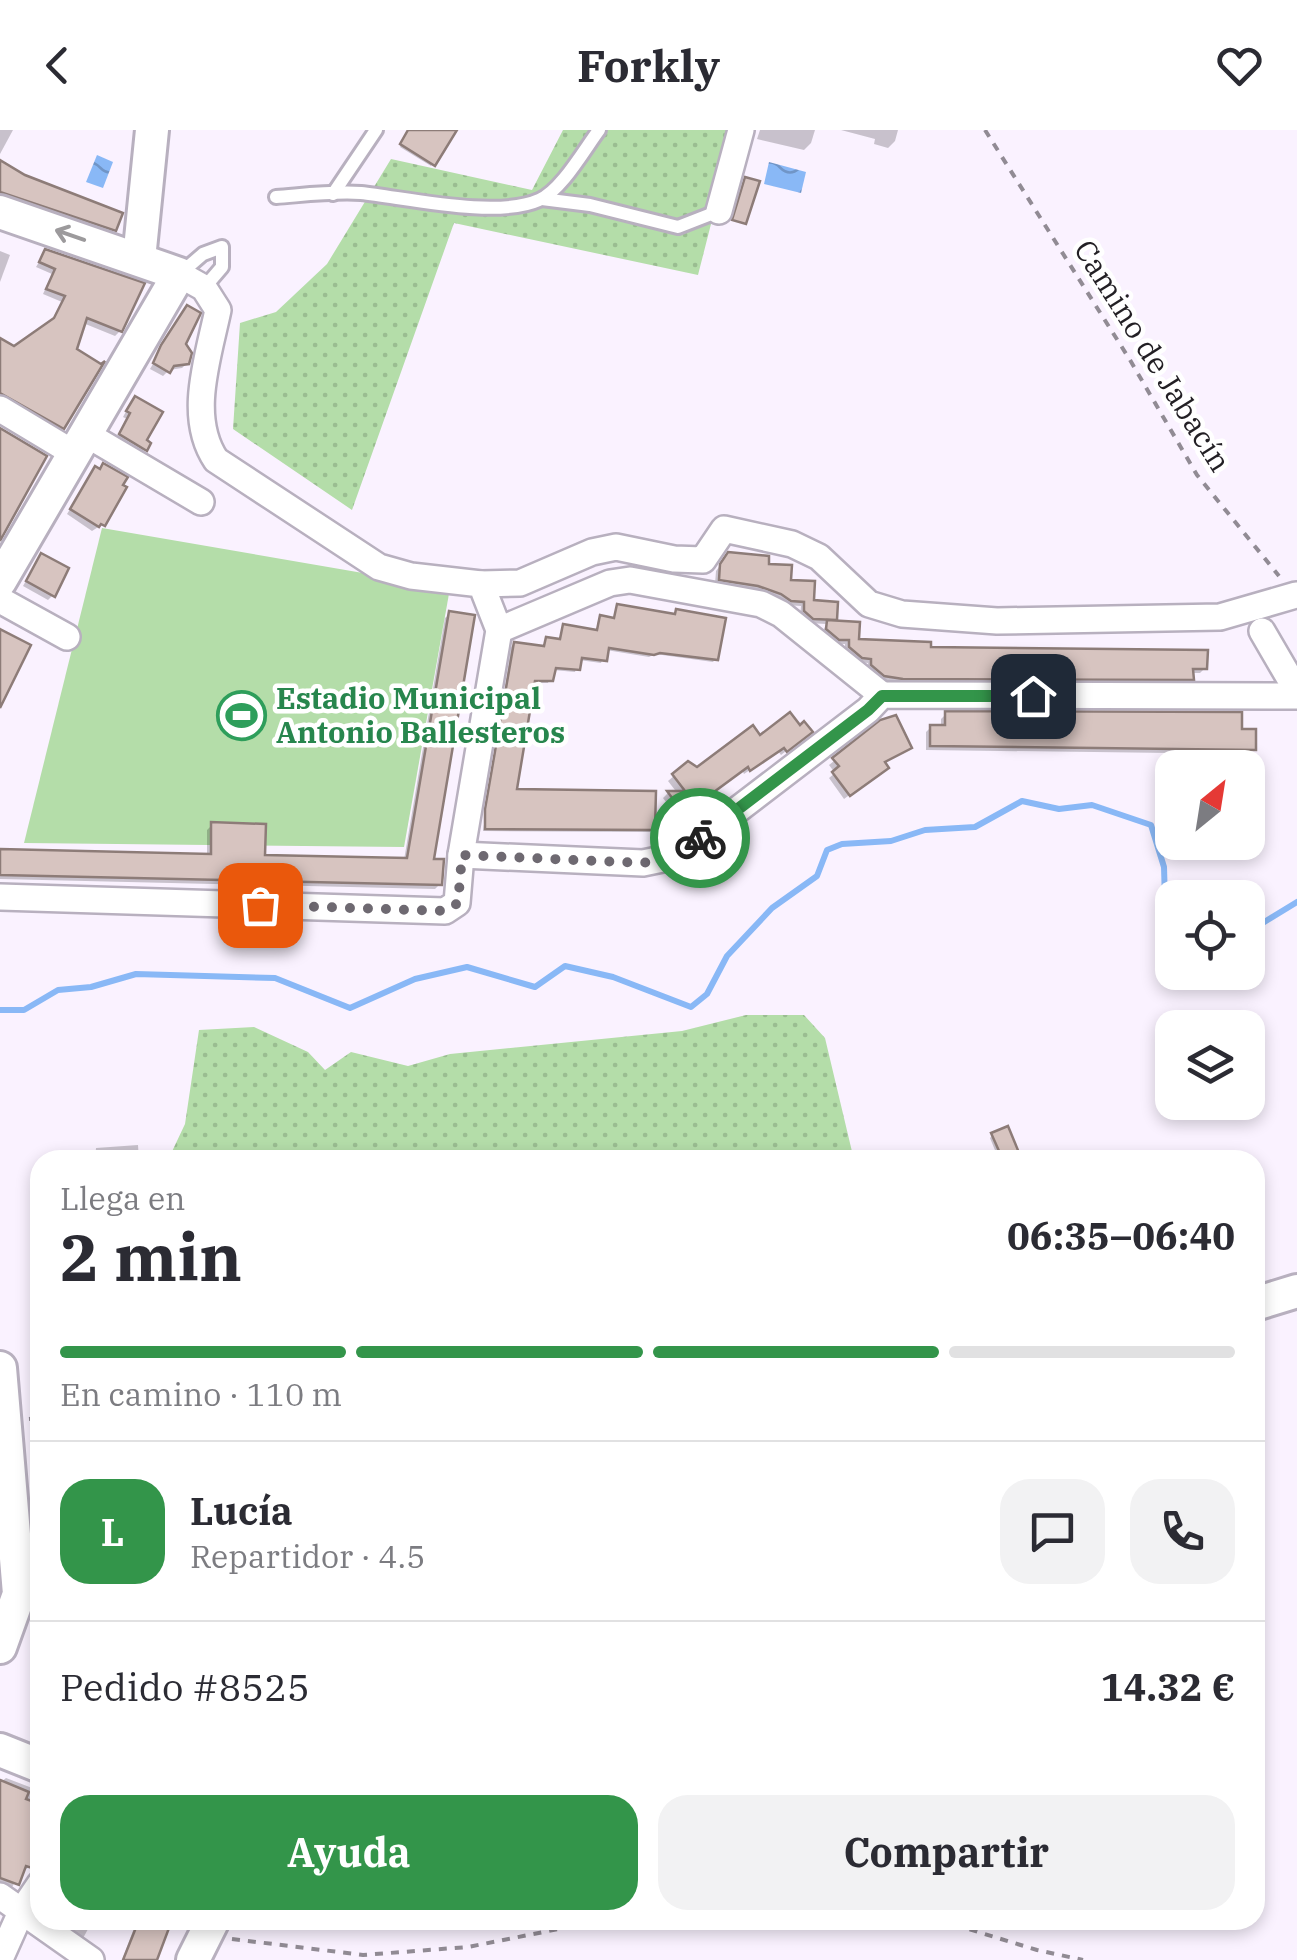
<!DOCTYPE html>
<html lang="es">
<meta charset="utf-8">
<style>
:root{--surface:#fff;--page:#f2f2f3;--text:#2b2b33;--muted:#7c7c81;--line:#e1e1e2;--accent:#33954a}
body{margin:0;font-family:"IBM Plex Serif",serif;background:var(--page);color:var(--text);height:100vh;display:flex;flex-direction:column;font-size:38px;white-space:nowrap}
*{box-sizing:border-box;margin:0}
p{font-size:32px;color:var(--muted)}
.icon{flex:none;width:55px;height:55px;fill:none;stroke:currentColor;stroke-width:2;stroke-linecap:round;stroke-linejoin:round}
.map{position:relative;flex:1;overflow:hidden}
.sheet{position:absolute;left:30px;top:1020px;width:1235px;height:780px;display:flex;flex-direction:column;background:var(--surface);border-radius:30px;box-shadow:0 5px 15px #0003}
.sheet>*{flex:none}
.needle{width:65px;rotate:30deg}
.fabs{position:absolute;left:1155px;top:620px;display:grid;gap:20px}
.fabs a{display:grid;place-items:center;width:110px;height:110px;border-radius:20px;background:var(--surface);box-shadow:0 5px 15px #0003;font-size:50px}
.pin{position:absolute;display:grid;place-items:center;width:85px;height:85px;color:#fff;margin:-42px;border-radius:20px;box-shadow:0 5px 15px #0006}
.courier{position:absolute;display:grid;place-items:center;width:100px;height:100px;margin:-50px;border:8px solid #33954a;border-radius:50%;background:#fff;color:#222;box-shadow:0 2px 12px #0007}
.overview em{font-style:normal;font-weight:700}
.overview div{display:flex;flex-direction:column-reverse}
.overview{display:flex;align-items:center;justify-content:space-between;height:170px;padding:0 30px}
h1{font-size:65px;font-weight:700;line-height:75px}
.bar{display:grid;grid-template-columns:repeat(4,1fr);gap:15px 10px;align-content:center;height:120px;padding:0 30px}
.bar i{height:12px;border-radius:8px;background:var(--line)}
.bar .selected{background:var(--accent)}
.bar p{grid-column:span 4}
.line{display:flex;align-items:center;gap:25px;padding:0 30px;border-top:2px solid var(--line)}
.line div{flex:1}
.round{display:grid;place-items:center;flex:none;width:105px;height:105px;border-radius:30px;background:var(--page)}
.cta{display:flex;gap:20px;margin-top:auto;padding:20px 30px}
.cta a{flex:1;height:115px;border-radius:30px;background:var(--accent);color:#fff;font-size:40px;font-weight:700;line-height:115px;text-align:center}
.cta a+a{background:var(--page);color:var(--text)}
header{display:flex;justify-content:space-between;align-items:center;height:130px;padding:0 30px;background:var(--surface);font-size:45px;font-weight:700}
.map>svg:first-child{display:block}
.grass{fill:url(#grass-dots)}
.park{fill:#b4dda9}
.water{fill:url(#water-waves)}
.shadow{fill:#0003}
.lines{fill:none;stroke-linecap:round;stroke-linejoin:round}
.stream{stroke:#89b8f6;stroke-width:6}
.building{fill:#d7c4c0;stroke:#8d7c78;stroke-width:2.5}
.service-casing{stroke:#b8b0bf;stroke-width:18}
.minor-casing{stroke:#b8b0bf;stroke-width:30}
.tertiary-casing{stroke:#b8b0bf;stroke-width:38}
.path{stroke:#918b94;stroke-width:4;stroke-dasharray:8 8;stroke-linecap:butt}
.service{stroke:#fff;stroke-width:12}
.minor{stroke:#fff;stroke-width:25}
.tertiary{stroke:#fff;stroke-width:32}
.oneway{stroke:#9c9a9c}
.done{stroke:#6e6971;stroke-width:10;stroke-dasharray:0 18}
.route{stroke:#33954a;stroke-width:12}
.labels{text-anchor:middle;stroke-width:9;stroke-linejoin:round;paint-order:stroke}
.street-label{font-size:30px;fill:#221f24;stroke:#fff}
.leisure-label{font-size:30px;font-weight:bold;fill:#27864d;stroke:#fff;text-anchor:start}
</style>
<header><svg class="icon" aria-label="back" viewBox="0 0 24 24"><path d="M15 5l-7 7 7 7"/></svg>Forkly<svg class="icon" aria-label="heart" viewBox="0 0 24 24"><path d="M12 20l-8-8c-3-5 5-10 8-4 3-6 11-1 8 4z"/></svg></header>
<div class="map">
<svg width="1297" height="1830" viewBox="0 0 1297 1830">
<defs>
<pattern id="grass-dots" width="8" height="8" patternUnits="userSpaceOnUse" patternTransform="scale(2.5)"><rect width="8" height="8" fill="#b4dda9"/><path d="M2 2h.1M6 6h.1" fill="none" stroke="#9abd91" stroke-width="1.8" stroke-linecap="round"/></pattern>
<pattern id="water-waves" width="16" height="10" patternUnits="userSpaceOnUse" patternTransform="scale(2.5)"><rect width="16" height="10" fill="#89b8f6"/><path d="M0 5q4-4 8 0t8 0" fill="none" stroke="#7095c7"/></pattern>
</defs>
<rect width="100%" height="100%" fill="#faf2ff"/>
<!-- grass -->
<g class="grass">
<polygon points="563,0 735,0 698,145 454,93 352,380 233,299 240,193 276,182 327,134 391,29 532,60"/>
<polygon points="746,885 804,885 825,908 854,1030 168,1030 185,994 199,900 254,897 308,922 325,940 351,922 408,936 450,924 682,901"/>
</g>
<!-- park -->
<polygon class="park" points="102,398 450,458 404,717 24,713"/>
<!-- water -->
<g class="water">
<polygon points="97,25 113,32 103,58 86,52"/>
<polygon points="769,32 806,42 801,63 764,54"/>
</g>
<!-- shadow -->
<g class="shadow">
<polygon points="0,0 13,0 0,24"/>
<polygon points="410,0 454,0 431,36 400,17"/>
<polygon points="760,0 815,0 811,13 804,20 757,9"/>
<polygon points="841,0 898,0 895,11 888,18 874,14 875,9"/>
<polygon points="0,33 113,99 106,107 0,70"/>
<polygon points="0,121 10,125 0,152"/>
<polygon points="45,122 120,201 115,206 83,193 74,221 62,297 58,302 0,269 0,211 15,219 51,193 62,172 43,164 52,144 36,137"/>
<polygon points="183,183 187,233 182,238 169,240 163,246 150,239"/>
<polygon points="130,274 144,311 145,319 140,324 115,310 127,289 123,287"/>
<polygon points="95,339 103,394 92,401 67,384"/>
<polygon points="724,430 766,436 834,489 831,493 856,511 929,520 1205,538 1200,543 1191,543 1186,554 879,550 867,541 868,533 856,532 845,523 845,514 833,514 822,505 826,494 808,493 800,487 801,476 785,475 715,454 716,441"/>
<polygon points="37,431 53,465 48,470 23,456"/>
<polygon points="617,477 672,486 676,481 716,528 713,532 655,524 649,527 606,520 601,533 579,530 575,542 553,540 548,553 532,553 514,661 653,699 650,702 483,701 511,517 514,514 543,518 547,509 559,511 564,497 596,502 598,491 601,488 613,490"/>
<polygon points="450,484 431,731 440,754 435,759 0,749 0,721 207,726 207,700 212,695 262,728 404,730 445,488"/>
<polygon points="946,584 1240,601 1253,619 1248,624 926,620 926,602 931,597 941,598 941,589"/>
<polygon points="882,593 909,618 883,634 881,642 844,669 829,648 835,643 829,635"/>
<polygon points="804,607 781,625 778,621 744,644 742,640 678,688 663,668 668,663 678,664 668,651 688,634 697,640 760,608"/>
<polygon points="993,1005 1020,1030 999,1030 990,1008"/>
<polygon points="138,1015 139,1030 95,1030 96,1018"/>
<polygon points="6,1648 40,1661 40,1722 30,1737 21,1741 11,1759 0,1755 0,1653"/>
<polygon points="56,1790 93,1790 82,1810 55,1794"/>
<polygon points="137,1790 170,1790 154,1830 122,1830"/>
</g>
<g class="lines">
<!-- stream -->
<g class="stream">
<polyline points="1248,802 1297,772"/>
<polyline points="0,880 24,880 58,860 91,857 136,844 275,848 350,878 415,849 467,837 535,857 565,836 613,847 691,877 707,864 727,826 772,778 817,746 827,720 842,714 891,711 925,700 975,697 1022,671 1059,679 1092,675 1151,695 1164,737 1165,771 1172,780"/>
</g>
</g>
<!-- building -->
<g class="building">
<polygon points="408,0 457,0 435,36 400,14"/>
<polygon points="0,30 25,45 123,83 116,101 0,62"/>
<polygon points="745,47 760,51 746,94 732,90"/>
<polygon points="45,119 145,153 122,202 87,188 77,219 101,234 105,231 64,299 0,263 0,208 14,216 54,188 65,166 46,159 55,139 39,132"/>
<polygon points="187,175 201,183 186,214 192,223 189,234 174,236 170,243 153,233 161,215"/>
<polygon points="135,266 163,282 147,310 151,313 147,321 119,304 130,283 126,281"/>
<polygon points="0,298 47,326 0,411"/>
<polygon points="103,333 128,347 123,355 127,357 105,396 101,394 99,397 70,379 95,336 100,339"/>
<polygon points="728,422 769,426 769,434 792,435 791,450 815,451 814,470 838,472 837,490 813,489 804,481 804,472 791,471 781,464 758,456 719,450 720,434"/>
<polygon points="41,423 69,438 55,467 26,451"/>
<polygon points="617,474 675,484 676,479 726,488 718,530 660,523 654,525 609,518 607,531 582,528 580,540 556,538 553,551 535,551 517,659 656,661 655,700 485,699 485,679 514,512 544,516 546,507 560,509 563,494 597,500 600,485 614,488"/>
<polygon points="449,481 475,485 434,729 444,729 442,755 0,745 0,719 211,724 211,692 266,694 265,725 407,728"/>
<polygon points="827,490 860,492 859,509 931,512 931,517 1208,520 1207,539 1193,539 1194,550 903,549 884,546 871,535 871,529 862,528 849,517 849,510 839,510 826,499"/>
<polygon points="0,499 31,515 0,578"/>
<polygon points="945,581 1242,582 1242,599 1256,599 1256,620 930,616 930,595 945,595"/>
<polygon points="790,582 800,595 804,591 813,602 787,622 784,618 750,641 748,637 684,684 667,661 685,661 672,644 688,631 697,637 753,595 760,605"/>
<polygon points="896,585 912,618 885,632 889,638 850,666 832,642 839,636 832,628 880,590"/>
<polygon points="1008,996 1022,1030 1003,1030 991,1003"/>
<polygon points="0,1650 29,1662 26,1669 40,1674 40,1717 32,1738 26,1736 19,1755 0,1748"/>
<polygon points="139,1790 172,1790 157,1830 123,1830"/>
</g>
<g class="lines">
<defs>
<g id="service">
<polyline points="333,64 376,0"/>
<path d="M276,67c27,-2 57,-6 85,-4 46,5 136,26 178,7 22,-9 45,-50 60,-70"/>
<polyline points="542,69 590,75 678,97 719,81"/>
<polyline points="181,143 203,124 222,117 222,137 204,158"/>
</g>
<g id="minor">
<polyline points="719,81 741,0"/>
<polyline points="0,279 75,324"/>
<polyline points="86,304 201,372"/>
<polyline points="481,454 520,453 592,422 616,417 674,429 703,430 724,399 792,414 819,427 869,474 902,484 997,491 1220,487 1296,465"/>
<polyline points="0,470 67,507"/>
<polyline points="499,500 610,453 630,450 761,474 781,484 882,565"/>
<polyline points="1262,501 1297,561"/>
<polyline points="461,725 643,733 677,726 868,580 882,565 1297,566"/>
<path d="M0,767l445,14 12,-8 4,-48 38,-225 -18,-46 -70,-8 -32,-9 -163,-107c-29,-43 -8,-102 2,-150l-14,-22 -25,-14"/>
<polyline points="0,1766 91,1830"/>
<polyline points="0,1829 21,1782 40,1754"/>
</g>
<g id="tertiary">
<polyline points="0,82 179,144 0,451"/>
<polyline points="139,129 152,0"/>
<polyline points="1255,1174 1297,1161"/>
<polyline points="0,1238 19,1464 0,1517"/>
<polyline points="0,1620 40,1636"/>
<polyline points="193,1830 213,1790"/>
</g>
</defs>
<!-- service casing -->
<use href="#service" class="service-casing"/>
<!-- minor casing -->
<use href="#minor" class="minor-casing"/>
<!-- tertiary casing -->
<use href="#tertiary" class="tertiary-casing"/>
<!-- path -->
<g class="path">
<polyline points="985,0 1130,230 1197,345 1279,446"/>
<polyline points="29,1289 40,1288"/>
<polyline points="939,1790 1037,1820 1083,1830"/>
<polyline points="232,1809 363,1825 468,1817 604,1790"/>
</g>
<!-- service -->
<use href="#service" class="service"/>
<!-- minor -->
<use href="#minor" class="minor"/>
<!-- tertiary -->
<use href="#tertiary" class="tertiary"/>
</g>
<!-- one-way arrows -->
<defs><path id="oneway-shaft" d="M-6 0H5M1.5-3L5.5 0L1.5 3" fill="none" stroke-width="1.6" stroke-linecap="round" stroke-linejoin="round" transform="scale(2.5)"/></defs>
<use class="oneway" href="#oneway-shaft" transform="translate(70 105) rotate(-161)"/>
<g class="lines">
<!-- done -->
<polyline class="done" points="260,775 445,781 458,773 462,725 643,733 677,726 700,708"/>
<!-- route -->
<polyline class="route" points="700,708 868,580 882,566 1033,566"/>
</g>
<!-- icons -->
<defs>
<symbol id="stadium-ring" viewBox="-11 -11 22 22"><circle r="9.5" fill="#fff" stroke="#2e9e5b" stroke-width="1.5"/><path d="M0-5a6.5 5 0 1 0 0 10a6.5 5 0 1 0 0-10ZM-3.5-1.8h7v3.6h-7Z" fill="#2e9e5b"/></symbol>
</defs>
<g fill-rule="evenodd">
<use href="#stadium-ring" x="214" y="558" width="55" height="55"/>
</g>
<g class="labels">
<!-- street labels -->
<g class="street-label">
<text transform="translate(1152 226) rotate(58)" y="10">Camino de Jabacín</text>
</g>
<!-- leisure labels -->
<g class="leisure-label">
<text x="276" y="579">Estadio Municipal<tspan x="276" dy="34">Antonio Ballesteros</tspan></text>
</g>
</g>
</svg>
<div class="fabs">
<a><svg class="needle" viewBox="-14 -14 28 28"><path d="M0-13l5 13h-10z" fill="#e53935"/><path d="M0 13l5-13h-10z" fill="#7c7c81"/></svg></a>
<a><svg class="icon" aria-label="locate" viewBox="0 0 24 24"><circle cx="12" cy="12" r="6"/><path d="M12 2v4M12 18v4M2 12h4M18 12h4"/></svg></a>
<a><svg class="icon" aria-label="layers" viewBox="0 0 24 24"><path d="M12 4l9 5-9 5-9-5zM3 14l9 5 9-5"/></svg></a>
</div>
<div class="pin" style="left:260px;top:775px;background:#ea580c"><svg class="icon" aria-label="bag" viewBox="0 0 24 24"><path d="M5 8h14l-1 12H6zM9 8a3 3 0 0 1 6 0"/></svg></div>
<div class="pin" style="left:1033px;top:566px;background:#1f2937"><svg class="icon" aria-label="home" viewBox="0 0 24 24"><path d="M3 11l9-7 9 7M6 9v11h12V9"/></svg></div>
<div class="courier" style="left:700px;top:708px"><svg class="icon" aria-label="bike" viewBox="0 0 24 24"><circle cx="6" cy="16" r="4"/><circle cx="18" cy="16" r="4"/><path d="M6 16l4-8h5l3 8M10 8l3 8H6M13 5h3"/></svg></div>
<section class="sheet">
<div class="overview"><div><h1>2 min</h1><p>Llega en</p></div><em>06:35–06:40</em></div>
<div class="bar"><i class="selected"></i><i class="selected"></i><i class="selected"></i><i></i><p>En camino · 110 m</p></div>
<div class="line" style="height:180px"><b class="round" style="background:var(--accent);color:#fff">L</b><div><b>Lucía</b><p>Repartidor · 4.5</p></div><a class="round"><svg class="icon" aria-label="chat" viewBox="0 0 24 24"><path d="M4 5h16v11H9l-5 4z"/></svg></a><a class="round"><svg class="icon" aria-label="phone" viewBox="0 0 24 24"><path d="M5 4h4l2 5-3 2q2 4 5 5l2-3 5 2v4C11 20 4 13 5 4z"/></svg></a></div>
<div class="line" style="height:130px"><div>Pedido #8525</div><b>14.32 €</b></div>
<div class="cta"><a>Ayuda</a><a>Compartir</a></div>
</section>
</div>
